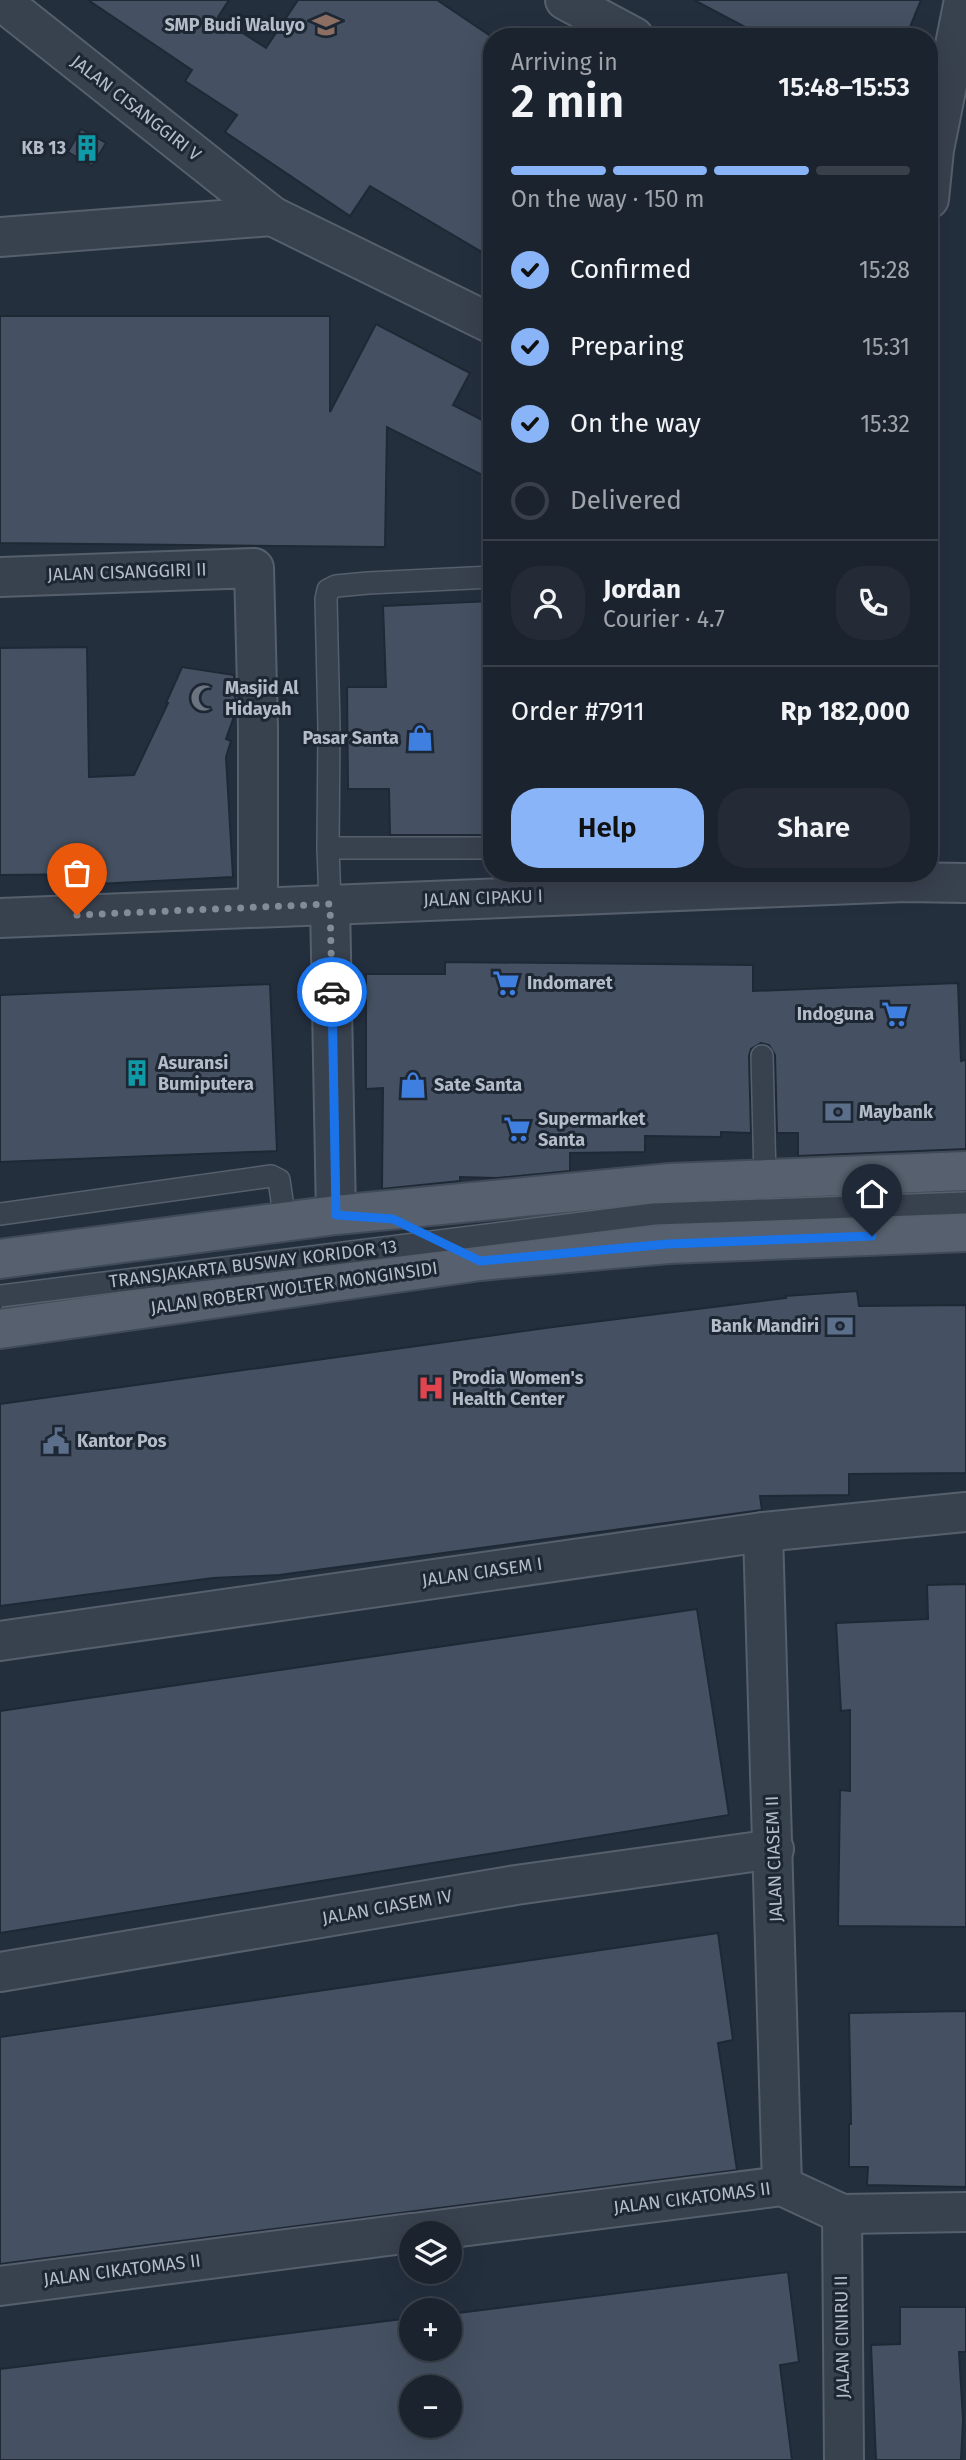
<!DOCTYPE html>
<meta charset="utf-8">
<style>
:root{--surface:#1b232e;--page:#242b36;--text:#f1f3f6;--muted:#a0a4aa;--line:#39404a;--accent:#8ab4f8}
body{margin:0;font-family:"Fira Sans",sans-serif;background:var(--page);color:var(--text);height:100vh;display:flex;flex-direction:column;font-size:26px;white-space:nowrap}
*{box-sizing:border-box;margin:0}
p{font-size:23px;color:var(--muted)}
.icon{flex:none;width:38px;height:38px;fill:none;stroke:currentColor;stroke-width:2;stroke-linecap:round;stroke-linejoin:round}
.map{position:relative;flex:1;overflow:hidden}
.side{position:absolute;left:483px;top:28px;width:455px;height:854px;display:flex;flex-direction:column;background:var(--surface);border-radius:28px;box-shadow:0 7px 28px #0002,0 0 0 2px var(--line)}
.side>*{flex:none}
.fabs{position:absolute;left:399px;top:2221px;display:grid;gap:14px}
.fabs a{display:grid;place-items:center;width:63px;height:63px;border-radius:50%;background:var(--surface);box-shadow:0 7px 28px #0002,0 0 0 2px var(--line);font-size:35px}
.pin{position:absolute;display:grid;place-items:center;width:60px;height:60px;color:#fff;margin:-72px -30px;border-radius:50% 50% 50% 0;rotate:-45deg;box-shadow:0 0 7px #0007}
.pin .icon{rotate:45deg}
.courier{position:absolute;display:grid;place-items:center;width:70px;height:70px;margin:-35px;border:5px solid #1a73e8;border-radius:50%;background:#fff;color:#222;box-shadow:0 2px 9px #0007}
.head em{font-style:normal;font-weight:600}
.head div{display:flex;flex-direction:column-reverse}
.head{display:flex;align-items:center;justify-content:space-between;height:119px;padding:0 28px}
h1{font-size:46px;font-weight:600;line-height:52px}
.bar{display:grid;grid-template-columns:repeat(4,1fr);gap:10px 7px;align-content:center;height:84px;padding:0 28px}
.bar i{height:9px;border-radius:5px;background:var(--line)}
.bar .active{background:var(--accent)}
.bar p{grid-column:span 4}
.line{display:flex;align-items:center;gap:18px;padding:0 28px;border-top:2px solid var(--line)}
.line div{flex:1}
.round{display:grid;place-items:center;flex:none;width:74px;height:74px;border-radius:28px;background:var(--page)}
ol{padding:0 28px;list-style:none}
li{display:flex;align-items:center;gap:21px;height:77px}
li p{margin-inline-start:auto}
li .icon{padding:7px;border-radius:50%;background:var(--accent);color:#111;stroke-width:4}
li:last-child{color:var(--muted)}
li i{width:38px;height:38px;border:4px solid var(--line);border-radius:50%}
.action{display:flex;gap:14px;margin-top:auto;padding:14px 28px}
.action a{flex:1;height:80px;border-radius:28px;background:var(--accent);color:#111;font-size:28px;font-weight:600;line-height:80px;text-align:center}
.action a+a{background:var(--page);color:var(--text)}
.map>svg:first-child{display:block}
.building{fill:#455162;stroke:#1f2835;stroke-width:2;fill-rule:evenodd}
.lines{fill:none;stroke-linecap:round;stroke-linejoin:round}
.service-casing{stroke:#565f6c;stroke-width:24}
.minor-casing{stroke:#565f6c;stroke-width:42}
.primary-casing{stroke:#414a57;stroke-width:42}
.service{stroke:#38414e;stroke-width:21}
.minor{stroke:#38414e;stroke-width:38}
.primary{stroke:#56606e;stroke-width:38}
.service-bridge-casing{stroke:#565f6c;stroke-width:24;stroke-linecap:butt}
.service-bridge{stroke:#38414e;stroke-width:21}
.done{stroke:#828b98;stroke-width:7;stroke-dasharray:0 12.6}
.route{stroke:#1a73e8;stroke-width:9}
.labels{text-anchor:middle;stroke-width:6;stroke-linejoin:round;paint-order:stroke}
.poi-label{font-size:18px;font-weight:bold;fill:#b4bcc9;stroke:#1d2633;text-anchor:start}
.street-label{font-size:18px;fill:#b4bcc9;stroke:#1d2633}
</style>
<div class="map">
<svg width="966" height="2460" viewBox="0 0 966 2460">
<rect width="100%" height="100%" fill="#242f3e"/>
<!-- building -->
<g class="building">
<polygon points="88,0 229,0 218,17 266,48 298,0 437,0 492,37 492,258 370,186 350,216 225,132 237,115 185,81 192,70"/>
<polygon points="694,0 921,0 906,37 768,37 743,26"/>
<polygon points="81,129 106,143 92,166 68,152"/>
<polygon points="0,316 330,316 330,412 376,324 470,373 453,405 492,425 492,480 387,427 385,547 0,543"/>
<polygon points="492,601 492,835 390,835 389,789 348,789 347,687 386,687 383,606"/>
<polygon points="87,647 89,777 134,775 168,703 166,703 182,667 234,675 236,711 226,739 231,741 226,757 233,877 97,884 97,874 0,875 0,648"/>
<polygon points="445,962 753,965 753,991 958,983 961,1061 966,1060 966,1149 798,1156 798,1133 777,1133 775,1055 769,1045 761,1043 751,1049 749,1056 751,1133 721,1132 721,1137 645,1136 645,1152 570,1153 570,1171 497,1178 460,1177 460,1181 382,1189 383,1088 366,1089 366,974 445,974"/>
<polygon points="270,984 277,1151 0,1162 0,995"/>
<polygon points="857,1291 859,1306 966,1305 966,1473 849,1474 849,1495 760,1496 762,1510 279,1575 213,1578 0,1606 0,1404 553,1327 786,1298 785,1296"/>
<polygon points="966,1584 966,1927 838,1926 840,1790 850,1791 850,1710 841,1711 836,1623 928,1619 927,1585"/>
<polygon points="697,1609 729,1815 0,1933 0,1711"/>
<polygon points="718,1933 733,2040 718,2043 737,2170 0,2264 0,2037"/>
<polygon points="966,2011 966,2187 867,2185 868,2167 849,2167 849,2124 851,2124 849,2013"/>
<path d="M788,2272l11,90 -19,3 12,95h-792v-91l411,-51v30h39v-34zM411,2387h39v39h-39z"/>
<polygon points="900,2307 966,2307 966,2352 959,2352 963,2420 961,2460 876,2460 871,2345 900,2344"/>
</g>
<g class="lines">
<defs>
<g id="service">
<polyline points="328,848 492,848"/>
<polyline points="330,903 328,848 329,728 326,599 328,590 336,586 368,583 492,577"/>
<polyline points="762,1056 765,1178"/>
<polyline points="0,1214 271,1176 279,1180 285,1221"/>
</g>
<g id="minor">
<polyline points="0,0 272,216 492,324"/>
<polyline points="565,0 634,37"/>
<polyline points="929,199 934,150 964,0"/>
<polyline points="0,237 272,216"/>
<polyline points="0,577 254,568 258,728 258,907"/>
<polyline points="330,903 336,1215"/>
<polyline points="0,918 905,882 966,883"/>
<polyline points="763,1532 782,2186"/>
<polyline points="0,1641 763,1532 966,1512"/>
<polyline points="0,1972 516,1885 774,1849"/>
<polyline points="842,2214 844,2460"/>
<polyline points="413,2233 782,2186 842,2214 966,2212"/>
<polyline points="0,2286 411,2233"/>
</g>
<g id="primary">
<polyline points="0,1259 336,1215 670,1183 966,1171"/>
<polyline points="0,1329 480,1261 668,1244 966,1232"/>
</g>
</defs>
<!-- service casing -->
<use href="#service" class="service-casing"/>
<!-- minor casing -->
<use href="#minor" class="minor-casing"/>
<!-- primary casing -->
<use href="#primary" class="primary-casing"/>
<!-- service -->
<use href="#service" class="service"/>
<!-- minor -->
<use href="#minor" class="minor"/>
<!-- primary -->
<use href="#primary" class="primary"/>
<defs>
<polyline id="service-bridge" points="0,1296 654,1214 966,1203"/>
</defs>
<!-- service-bridge casing -->
<use href="#service-bridge" class="service-bridge-casing"/>
<!-- service-bridge -->
<use href="#service-bridge" class="service-bridge"/>
</g>
<g class="lines">
<!-- done -->
<polyline class="done" points="77,915 330,904 332,992"/>
<!-- route -->
<polyline class="route" points="332,992 336,1215 393,1219 480,1261 668,1244 872,1236"/>
</g>
<!-- icons -->
<defs>
<symbol id="school-bare" viewBox="-9 -9 18 18"><path d="M0-5L7-2L0 1L-7-2ZM-4 1L0 2.5L4 1V4Q0 6-4 4Z" fill="#8d6e63" stroke="#1d2633" stroke-width="2.5" paint-order="stroke"/></symbol>
<symbol id="building-bare" viewBox="-9 -9 18 18"><path d="M-4-6H4V6H1V3H-1V6H-4ZM-2.5-4.3h1.7v1.8h-1.7ZM.8-4.3h1.7v1.8H.8ZM-2.5-1h1.7V.8h-1.7ZM.8-1h1.7V.8H.8Z" fill="#0f9aa8" stroke="#1d2633" stroke-width="2.5" paint-order="stroke"/></symbol>
<symbol id="mosque-bare" viewBox="-9 -9 18 18"><path d="M3.5-4.9A6 6 0 1 0 3.5 4.9A5 5 0 1 1 3.5-4.9Z" fill="#6b7280" stroke="#1d2633" stroke-width="2.5" paint-order="stroke"/></symbol>
<symbol id="shop-bare" viewBox="-9 -9 18 18"><path d="M-5-2.5h2.3a2.7 3.5 0 0 1 5.4 0H5L5.5 6h-11ZM-1.5-2.5h3a1.5 2.3 0 0 0-3 0Z" fill="#3f7fe0" stroke="#1d2633" stroke-width="2.5" paint-order="stroke"/></symbol>
<symbol id="supermarket-bare" viewBox="-9 -9 18 18"><path d="M-6-5.5h2.5l.6 2H6L4.5 2H-2.5L-4.4-4H-6ZM-1.5 3.2a1.3 1.3 0 1 0 .1 0ZM3 3.2a1.3 1.3 0 1 0 .1 0Z" fill="#3f7fe0" stroke="#1d2633" stroke-width="2.5" paint-order="stroke"/></symbol>
<symbol id="bank-bare" viewBox="-9 -9 18 18"><path d="M-6-4H6V4H-6ZM0-2.3a2.3 2.3 0 1 0 0 4.6a2.3 2.3 0 1 0 0-4.6Z" fill="#5c6f8a" stroke="#1d2633" stroke-width="2.5" paint-order="stroke"/></symbol>
<symbol id="hospital-bare" viewBox="-9 -9 18 18"><path d="M-5-5h3v3.5h4V-5h3V5h-3V1.5h-4V5h-3Z" fill="#e0444e" stroke="#1d2633" stroke-width="2.5" paint-order="stroke"/></symbol>
<symbol id="civic-bare" viewBox="-9 -9 18 18"><path d="M-.6-6.5H3V-4.5H.6V-3L4-1V1h2V6H-6V1h2V-1L-.6-3ZM-1.2 2.5V6h2.4V2.5Z" fill="#5c6f8a" stroke="#1d2633" stroke-width="2.5" paint-order="stroke"/></symbol>
</defs>
<g fill-rule="evenodd">
<use href="#school-bare" x="307" y="6" width="38" height="38"/>
<use href="#building-bare" x="68" y="129" width="38" height="38"/>
<use href="#mosque-bare" x="185" y="679" width="38" height="38"/>
<use href="#shop-bare" x="401" y="719" width="38" height="38"/>
<use href="#supermarket-bare" x="487" y="964" width="38" height="38"/>
<use href="#supermarket-bare" x="876" y="995" width="38" height="38"/>
<use href="#building-bare" x="118" y="1054" width="38" height="38"/>
<use href="#shop-bare" x="394" y="1066" width="38" height="38"/>
<use href="#bank-bare" x="819" y="1093" width="38" height="38"/>
<use href="#supermarket-bare" x="498" y="1110" width="38" height="38"/>
<use href="#bank-bare" x="821" y="1307" width="38" height="38"/>
<use href="#hospital-bare" x="412" y="1369" width="38" height="38"/>
<use href="#civic-bare" x="37" y="1422" width="38" height="38"/>
</g>
<g class="labels">
<!-- poi labels -->
<g class="poi-label">
<text x="305" y="31" text-anchor="end">SMP Budi Waluyo</text>
<text x="66" y="154" text-anchor="end">KB 13</text>
<text x="225" y="694">Masjid Al<tspan x="225" dy="21">Hidayah</tspan></text>
<text x="399" y="744" text-anchor="end">Pasar Santa</text>
<text x="527" y="989">Indomaret</text>
<text x="874" y="1020" text-anchor="end">Indoguna</text>
<text x="158" y="1069">Asuransi<tspan x="158" dy="21">Bumiputera</tspan></text>
<text x="434" y="1091">Sate Santa</text>
<text x="859" y="1118">Maybank</text>
<text x="538" y="1125">Supermarket<tspan x="538" dy="21">Santa</tspan></text>
<text x="819" y="1332" text-anchor="end">Bank Mandiri</text>
<text x="452" y="1384">Prodia Women's<tspan x="452" dy="21">Health Center</tspan></text>
<text x="77" y="1447">Kantor Pos</text>
</g>
<!-- street labels -->
<g class="street-label">
<text transform="translate(136 108) rotate(38)" y="6">JALAN CISANGGIRI V</text>
<text transform="translate(127 572) rotate(-2)" y="6">JALAN CISANGGIRI II</text>
<text transform="translate(483 898) rotate(-2)" y="6">JALAN CIPAKU I</text>
<text transform="translate(253 1264) rotate(-7)" y="6">TRANSJAKARTA BUSWAY KORIDOR 13</text>
<text transform="translate(294 1288) rotate(-8)" y="6">JALAN ROBERT WOLTER MONGINSIDI</text>
<text transform="translate(482 1572) rotate(-8)" y="6">JALAN CIASEM I</text>
<text transform="translate(774 1859) rotate(-92)" y="6">JALAN CIASEM II</text>
<text transform="translate(387 1907) rotate(-10)" y="6">JALAN CIASEM IV</text>
<text transform="translate(692 2198) rotate(-7)" y="6">JALAN CIKATOMAS II</text>
<text transform="translate(122 2270) rotate(-7)" y="6">JALAN CIKATOMAS II</text>
<text transform="translate(842 2337) rotate(-91)" y="6">JALAN CINIRU II</text>
</g>
</g>
</svg>
<div class="fabs">
<a><svg class="icon" aria-label="layers" viewBox="0 0 24 24"><path d="M12 4l9 5-9 5-9-5zM3 14l9 5 9-5"/></svg></a>
<a>+</a>
<a>−</a>
</div>
<div class="pin" style="left:77px;top:915px;background:#ea580c"><svg class="icon" aria-label="bag" viewBox="0 0 24 24"><path d="M5 8h14l-1 12H6zM9 8a3 3 0 0 1 6 0"/></svg></div>
<div class="pin" style="left:872px;top:1236px;background:#1f2937"><svg class="icon" aria-label="home" viewBox="0 0 24 24"><path d="M3 11l9-7 9 7M6 9v11h12V9"/></svg></div>
<div class="courier" style="left:332px;top:992px"><svg class="icon" aria-label="car" viewBox="0 0 24 24"><path d="M5 17H2v-5l4-1 3-4h7l3 4 3 1v5h-3M9 17h6M6 11h13"/><circle cx="7" cy="17" r="2"/><circle cx="17" cy="17" r="2"/></svg></div>
<section class="side">
<div class="head"><div><h1>2 min</h1><p>Arriving in</p></div><em>15:48–15:53</em></div>
<div class="bar"><i class="active"></i><i class="active"></i><i class="active"></i><i></i><p>On the way · 150 m</p></div>
<ol>
<li><svg class="icon" aria-label="check" viewBox="0 0 24 24"><path d="M5 12l5 5 9-10"/></svg>Confirmed<p>15:28</p></li>
<li><svg class="icon" aria-label="check" viewBox="0 0 24 24"><path d="M5 12l5 5 9-10"/></svg>Preparing<p>15:31</p></li>
<li><svg class="icon" aria-label="check" viewBox="0 0 24 24"><path d="M5 12l5 5 9-10"/></svg>On the way<p>15:32</p></li>
<li><i></i>Delivered</li>
</ol>
<div class="line" style="height:126px"><a class="round"><svg class="icon" aria-label="person" viewBox="0 0 24 24"><circle cx="12" cy="8" r="4"/><path d="M4 21q1-7 8-7t8 7"/></svg></a><div><b>Jordan</b><p>Courier · 4.7</p></div><a class="round"><svg class="icon" aria-label="phone" viewBox="0 0 24 24"><path d="M5 4h4l2 5-3 2q2 4 5 5l2-3 5 2v4C11 20 4 13 5 4z"/></svg></a></div>
<div class="line" style="height:91px"><div>Order #7911</div><b>Rp 182,000</b></div>
<div class="action"><a>Help</a><a>Share</a></div>
</section>
</div>
